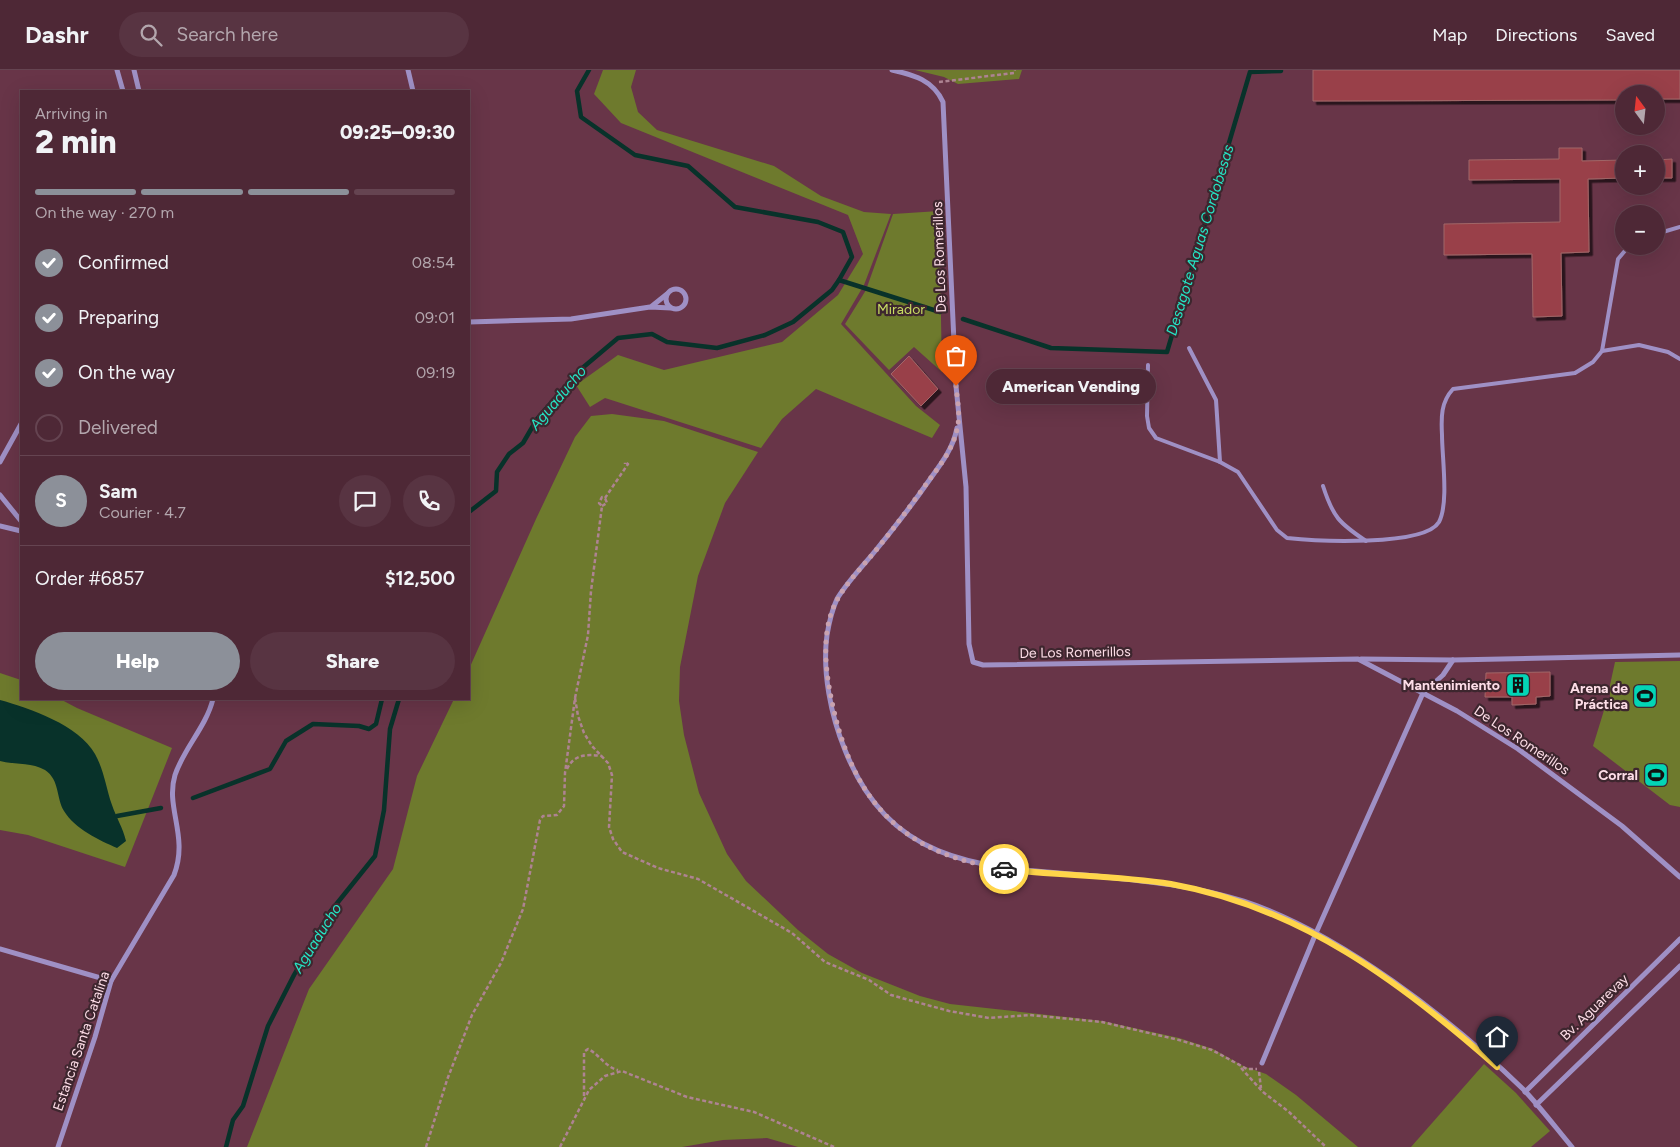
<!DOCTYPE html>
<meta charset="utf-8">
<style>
:root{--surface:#4e2836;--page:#583442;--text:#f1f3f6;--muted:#b3a6ad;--line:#654451;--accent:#8c9099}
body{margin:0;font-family:Figtree,sans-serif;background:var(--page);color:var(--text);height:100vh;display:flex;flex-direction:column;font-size:19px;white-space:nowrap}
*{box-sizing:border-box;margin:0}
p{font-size:16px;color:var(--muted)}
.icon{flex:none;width:28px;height:28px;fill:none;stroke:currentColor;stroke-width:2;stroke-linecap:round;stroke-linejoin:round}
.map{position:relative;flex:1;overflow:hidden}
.drawer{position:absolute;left:20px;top:20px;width:450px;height:610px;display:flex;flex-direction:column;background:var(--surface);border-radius:0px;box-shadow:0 5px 20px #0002,0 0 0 1px var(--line)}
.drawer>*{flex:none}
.needle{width:32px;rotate:345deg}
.controls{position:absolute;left:1615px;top:15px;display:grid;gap:10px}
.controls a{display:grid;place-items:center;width:50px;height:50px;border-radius:50%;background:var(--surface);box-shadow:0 5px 20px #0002,0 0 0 1px var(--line);font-size:25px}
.pin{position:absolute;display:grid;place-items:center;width:42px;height:42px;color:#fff;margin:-51px -21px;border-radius:50% 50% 50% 0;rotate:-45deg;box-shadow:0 0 5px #0007}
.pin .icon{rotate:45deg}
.courier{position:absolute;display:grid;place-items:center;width:50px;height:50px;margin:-25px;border:4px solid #ffd54a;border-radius:50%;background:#fff;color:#222;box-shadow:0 1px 6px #0007}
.bubble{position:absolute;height:35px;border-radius:18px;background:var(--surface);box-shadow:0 5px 20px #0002,0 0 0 1px var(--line);font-size:16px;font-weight:800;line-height:35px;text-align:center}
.summary em{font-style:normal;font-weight:800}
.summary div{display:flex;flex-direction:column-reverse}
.summary{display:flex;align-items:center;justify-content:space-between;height:85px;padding:0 15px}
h1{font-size:32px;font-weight:800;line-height:38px}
.bar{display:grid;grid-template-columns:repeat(4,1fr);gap:8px 5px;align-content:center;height:60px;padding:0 15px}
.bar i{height:6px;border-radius:4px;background:var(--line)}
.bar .selected{background:var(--accent)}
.bar p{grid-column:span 4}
.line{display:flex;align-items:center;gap:12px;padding:0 15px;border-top:1px solid var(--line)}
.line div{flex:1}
.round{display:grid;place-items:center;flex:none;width:52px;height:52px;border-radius:26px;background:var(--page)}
ol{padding:0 15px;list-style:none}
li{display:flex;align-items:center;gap:15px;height:55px}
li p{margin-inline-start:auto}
li .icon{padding:5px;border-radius:50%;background:var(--accent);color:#fff;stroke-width:4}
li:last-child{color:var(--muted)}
li i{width:28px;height:28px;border:2px solid var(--line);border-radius:50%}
.action{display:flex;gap:10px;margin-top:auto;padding:10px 15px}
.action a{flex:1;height:58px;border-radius:30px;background:var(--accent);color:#fff;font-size:20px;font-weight:800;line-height:58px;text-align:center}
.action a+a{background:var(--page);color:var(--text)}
header{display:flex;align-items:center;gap:30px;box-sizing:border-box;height:70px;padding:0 25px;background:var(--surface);border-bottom:1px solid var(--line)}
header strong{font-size:24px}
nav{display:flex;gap:28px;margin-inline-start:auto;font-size:18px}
.search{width:350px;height:45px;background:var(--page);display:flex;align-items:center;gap:12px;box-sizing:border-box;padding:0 18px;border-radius:28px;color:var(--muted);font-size:19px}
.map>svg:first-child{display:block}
.green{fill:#6e7a2d}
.water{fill:#08322a}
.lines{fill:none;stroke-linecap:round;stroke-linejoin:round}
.stream{stroke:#08322a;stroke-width:4.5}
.building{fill:#994148;stroke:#a16668;filter:url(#shadow)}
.path{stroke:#ae8392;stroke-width:2.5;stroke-dasharray:4 2.5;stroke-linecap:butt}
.lane{stroke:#9f90c5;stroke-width:4}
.street{stroke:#9f90c5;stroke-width:5}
.done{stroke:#c9a2af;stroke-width:5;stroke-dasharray:0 9}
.route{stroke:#ffd54a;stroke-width:6}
.labels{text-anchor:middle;stroke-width:4.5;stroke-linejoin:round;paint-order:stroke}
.street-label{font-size:14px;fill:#fddde7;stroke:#3d262e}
.park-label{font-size:14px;fill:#c8dc63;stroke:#3d262e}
.poi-label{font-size:14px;font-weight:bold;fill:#fddde7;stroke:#3d262e;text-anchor:end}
.water-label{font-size:15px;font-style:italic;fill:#25e5c5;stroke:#3d262e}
</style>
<header>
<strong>Dashr</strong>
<div class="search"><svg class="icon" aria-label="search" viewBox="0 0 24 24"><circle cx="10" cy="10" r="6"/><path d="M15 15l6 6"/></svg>Search here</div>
<nav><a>Map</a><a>Directions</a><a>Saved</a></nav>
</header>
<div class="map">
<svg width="1680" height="1077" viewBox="0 0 1680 1077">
<defs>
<filter id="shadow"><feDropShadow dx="3.5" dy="3.5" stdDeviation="0" flood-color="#0009"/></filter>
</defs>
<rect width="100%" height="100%" fill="#683548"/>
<!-- green -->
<g class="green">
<polygon points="603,0 636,0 631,17 638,42 657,60 774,96 821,126 864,142 891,144 864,215 841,254 916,336 940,355 932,368 816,319 782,349 761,378 605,328 590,337 576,315 618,285 664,300 782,272 838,225 863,184 848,145 621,53 594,24"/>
<polygon points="915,0 1022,0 1019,9 958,14 944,7"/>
<polygon points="939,141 942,302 914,277 889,300 845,254 866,220 893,144"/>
<polygon points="612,344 664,351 758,382 725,433 698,506 680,597 679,631 684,665 699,723 727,784 746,811 798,860 828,884 862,903 920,926 950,934 1102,951 1179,968 1213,979 1243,996 1266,1004 1296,1025 1358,1077 798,1077 767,1068 723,1070 682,1077 247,1077 309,919 393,799 417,706 454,629 469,629 469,599 536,449 575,367 591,346"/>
<polygon points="1680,591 1680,737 1670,735 1593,676 1605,637 1610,636 1610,615 1615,592"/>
<polygon points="0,603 21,610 21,629 60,629 77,638 172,678 125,797 28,765 0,760"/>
<polygon points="1484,994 1516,1023 1550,1061 1531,1077 1411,1077"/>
</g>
<!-- water -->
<path class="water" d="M0,630c29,8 79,25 95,54 9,16 11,34 17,51 4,12 11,23 14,36l-9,7c-18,-8 -42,-19 -53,-37 -8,-13 -4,-31 -19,-41 -14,-8 -30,-5 -45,-9z"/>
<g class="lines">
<!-- stream -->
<g class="stream">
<polyline points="589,0 577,21 581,47 635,85 688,96 735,137 818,152 843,162 852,187 839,210 940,242"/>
<polyline points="963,249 1051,278 1167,282 1250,2 1281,1"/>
<polyline points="469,442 496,421 497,402 509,384 523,373 537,349 580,300 618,268 652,264 667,272 717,278 765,265 793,252 832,220 839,210"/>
<polyline points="193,728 270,699 286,671 313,654 359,656 369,659 376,654 382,629"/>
<polyline points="117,746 161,738"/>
<polyline points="226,1077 233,1050 243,1036 268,956 294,905 330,842 375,786 384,740 390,659 399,629"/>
</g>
</g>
<!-- building -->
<g class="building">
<polygon points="1313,0 1680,0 1680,29 1656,29 1656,24 1624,24 1624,30 1313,31"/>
<polygon points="1559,78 1582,78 1582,91 1624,90 1624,108 1588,109 1589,182 1561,183 1562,246 1533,247 1532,184 1444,185 1444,154 1560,152 1560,109 1469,110 1469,90 1559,89"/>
<polygon points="1672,89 1672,108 1656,108 1656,90"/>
<polygon points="909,286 938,319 921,336 891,304"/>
<polygon points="1550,602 1550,626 1536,627 1536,634 1512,635 1512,627 1485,627 1486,603"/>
</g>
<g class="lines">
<!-- path -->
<g class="path">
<polyline points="939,12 1014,3 1015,0"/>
<polyline points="602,436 607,433 605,428"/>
<polyline points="575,628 578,646 584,663 592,676 608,693 612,705 609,757 613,769 622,782 658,798 698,809 792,863 825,892 869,910 891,925 949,941 989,948 1030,945 1102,952 1179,970 1212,980 1247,999 1257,999"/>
<path d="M567,699c7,-15 20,-15 35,-13"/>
<polyline points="1241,998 1263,1022 1289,1042 1326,1077"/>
<polyline points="1259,1002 1261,1018"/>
<path d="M584,1026v-44l4,-3c11,5 17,18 30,21"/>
<polyline points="426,1077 447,1010 472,945 501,893 523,839 540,750 543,746 557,745 564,736 565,703 575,628 588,565 591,521 602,436 599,433 602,427 605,428 628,394 625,392 625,394"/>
<polyline points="560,1077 589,1020 605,1006 622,1001 687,1027 754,1042 834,1077"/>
</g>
<!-- lane -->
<g class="lane">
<polyline points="1656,164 1680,157"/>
<polyline points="1189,278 1216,330 1220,392"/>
<polyline points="1602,281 1618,189 1629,176"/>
<path d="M1148,295l-1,51 2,12 7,10 64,24 18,10 39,58 10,8c28,3 137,9 152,-16 10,-19 3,-65 3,-87 -1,-18 -1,-33 11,-46l122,-16 18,-11 9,-11 37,-6 29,7 12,7"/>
<path d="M1323,416c10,31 16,37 43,55"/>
</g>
<!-- street -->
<g class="street">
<polyline points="117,0 123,21"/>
<polyline points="134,0 139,21"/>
<polyline points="408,0 413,21"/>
<path d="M892,0c22,5 41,10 51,32l13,284 10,101 3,157 4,18 10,3 375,-6 99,52 61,38 104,77 58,51"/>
<circle cx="676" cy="229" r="10"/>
<polyline points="652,236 667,224"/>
<polyline points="469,252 571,249 650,237 671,238"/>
<path d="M957,358c-4,21 -16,36 -29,54 -16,23 -34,46 -52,68 -13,16 -29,32 -39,49 -5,11 -8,24 -10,36 -5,37 4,81 18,115 47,119 142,117 252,126 49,5 99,10 146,25 96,31 209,119 281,189 17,18 32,38 48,57"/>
<polyline points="0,392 21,354"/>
<polyline points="0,425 21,451"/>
<polyline points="0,456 21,461"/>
<polyline points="1361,589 1453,590 1680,585"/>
<polyline points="0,879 111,911"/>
<polyline points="1262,993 1316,863 1423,623 1443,605 1453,590"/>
<polyline points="1525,1022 1680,869"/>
<polyline points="1536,1035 1680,896"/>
<path d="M58,1077l37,-110 16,-56 63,-106c15,-39 -9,-67 1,-100 9,-27 31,-48 38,-76"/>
</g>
</g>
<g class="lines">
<!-- done -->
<path class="done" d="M956,316c1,12 4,26 2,38 -3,22 -16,39 -29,56 -17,24 -34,47 -53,70 -13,16 -29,32 -39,50 -16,29 -12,67 -6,97 20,101 68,157 173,172"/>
<!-- route -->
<path class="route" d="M1004,799c55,7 112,6 167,15 129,23 230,98 326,183"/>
</g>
<!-- icons -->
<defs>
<symbol id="building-square" viewBox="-11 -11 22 22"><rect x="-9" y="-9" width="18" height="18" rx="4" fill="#03d5b6" stroke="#3d262e"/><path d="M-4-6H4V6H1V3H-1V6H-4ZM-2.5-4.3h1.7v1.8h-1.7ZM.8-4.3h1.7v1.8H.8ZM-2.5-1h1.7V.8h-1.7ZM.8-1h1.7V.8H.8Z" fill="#111"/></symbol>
<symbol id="stadium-square" viewBox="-11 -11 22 22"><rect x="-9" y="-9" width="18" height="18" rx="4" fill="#03d5b6" stroke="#3d262e"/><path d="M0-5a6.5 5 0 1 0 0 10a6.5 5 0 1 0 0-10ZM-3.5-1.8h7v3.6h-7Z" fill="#111"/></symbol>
</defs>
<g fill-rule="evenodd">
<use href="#building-square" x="1504" y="601" width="28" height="28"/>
<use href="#stadium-square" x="1631" y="612" width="28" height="28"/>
<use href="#stadium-square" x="1642" y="691" width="28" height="28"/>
</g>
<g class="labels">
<!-- street labels -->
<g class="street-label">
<text transform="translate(939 187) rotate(-92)" y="5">De Los Romerillos</text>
<text transform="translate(1075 582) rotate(-1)" y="5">De Los Romerillos</text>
<text transform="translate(1522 670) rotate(34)" y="5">De Los Romerillos</text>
<text transform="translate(1594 937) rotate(-44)" y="5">Bv. Aguarevay</text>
<text transform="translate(81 971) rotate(-71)" y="5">Estancia Santa Catalina</text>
</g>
<!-- park labels -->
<g class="park-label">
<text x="901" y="244">Mirador</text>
</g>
<!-- poi labels -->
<g class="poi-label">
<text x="1500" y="620">Mantenimiento</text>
<text x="1628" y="623">Arena de<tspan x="1628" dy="16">Práctica</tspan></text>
<text x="1638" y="710">Corral</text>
</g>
<!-- water labels -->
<g class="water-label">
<text transform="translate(1200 170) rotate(-73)" y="5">Desagote Aguas Cordobesas</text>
<text transform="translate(558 328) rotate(-50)" y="5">Aguaducho</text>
<text transform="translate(317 868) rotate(-58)" y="5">Aguaducho</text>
</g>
</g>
</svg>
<div class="controls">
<a><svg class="needle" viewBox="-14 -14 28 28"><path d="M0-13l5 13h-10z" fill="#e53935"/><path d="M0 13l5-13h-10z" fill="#b3a6ad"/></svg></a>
<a>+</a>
<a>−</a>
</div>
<div class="pin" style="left:956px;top:316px;background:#ea580c"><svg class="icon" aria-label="bag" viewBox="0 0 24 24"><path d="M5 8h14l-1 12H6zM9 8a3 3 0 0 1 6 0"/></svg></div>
<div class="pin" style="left:1497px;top:997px;background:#1f2937"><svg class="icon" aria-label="home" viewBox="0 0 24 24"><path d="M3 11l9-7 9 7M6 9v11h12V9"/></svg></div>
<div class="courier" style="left:1004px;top:799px"><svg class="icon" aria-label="car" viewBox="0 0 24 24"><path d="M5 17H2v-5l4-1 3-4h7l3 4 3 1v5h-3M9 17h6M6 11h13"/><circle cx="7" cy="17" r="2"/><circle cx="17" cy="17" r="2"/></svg></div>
<div class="bubble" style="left:986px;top:299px;width:170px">American Vending</div>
<section class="drawer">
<div class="summary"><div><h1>2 min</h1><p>Arriving in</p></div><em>09:25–09:30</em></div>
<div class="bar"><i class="selected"></i><i class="selected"></i><i class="selected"></i><i></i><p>On the way · 270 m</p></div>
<ol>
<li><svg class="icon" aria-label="check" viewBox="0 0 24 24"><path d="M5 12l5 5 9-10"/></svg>Confirmed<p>08:54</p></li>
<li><svg class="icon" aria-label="check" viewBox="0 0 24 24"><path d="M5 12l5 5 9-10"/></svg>Preparing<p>09:01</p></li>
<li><svg class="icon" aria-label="check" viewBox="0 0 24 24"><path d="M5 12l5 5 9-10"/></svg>On the way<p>09:19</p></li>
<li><i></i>Delivered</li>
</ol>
<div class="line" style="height:90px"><b class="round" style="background:var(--accent);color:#fff">S</b><div><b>Sam</b><p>Courier · 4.7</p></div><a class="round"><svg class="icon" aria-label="chat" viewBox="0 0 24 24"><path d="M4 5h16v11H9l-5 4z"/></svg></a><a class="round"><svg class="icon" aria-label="phone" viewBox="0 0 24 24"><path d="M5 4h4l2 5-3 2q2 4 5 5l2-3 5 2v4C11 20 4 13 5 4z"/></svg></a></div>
<div class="line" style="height:65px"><div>Order #6857</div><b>$12,500</b></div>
<div class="action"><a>Help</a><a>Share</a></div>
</section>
</div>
